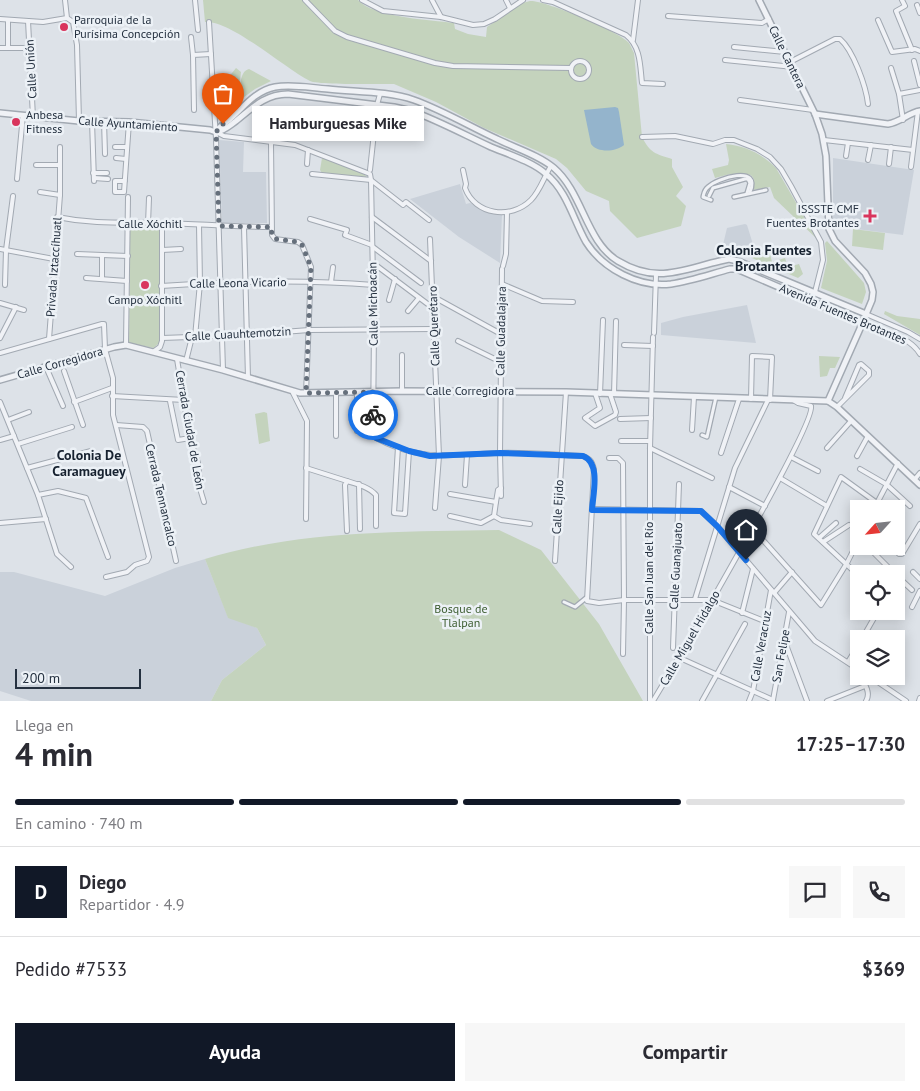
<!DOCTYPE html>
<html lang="es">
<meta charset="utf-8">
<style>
:root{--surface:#fff;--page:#f7f7f7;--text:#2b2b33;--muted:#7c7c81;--line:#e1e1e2;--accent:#111827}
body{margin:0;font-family:"PT Sans",sans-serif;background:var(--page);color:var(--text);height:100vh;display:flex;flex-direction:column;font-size:19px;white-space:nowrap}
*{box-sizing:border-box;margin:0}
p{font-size:16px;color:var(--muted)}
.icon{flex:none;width:28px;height:28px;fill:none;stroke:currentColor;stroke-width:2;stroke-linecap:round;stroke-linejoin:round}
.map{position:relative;height:701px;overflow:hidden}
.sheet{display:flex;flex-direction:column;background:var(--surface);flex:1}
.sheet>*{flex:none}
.needle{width:32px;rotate:243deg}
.fabs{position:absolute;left:850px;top:500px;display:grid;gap:10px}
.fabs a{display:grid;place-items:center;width:55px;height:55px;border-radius:0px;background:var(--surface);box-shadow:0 2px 12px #0003;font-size:25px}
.scale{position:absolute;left:15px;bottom:12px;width:126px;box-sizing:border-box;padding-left:5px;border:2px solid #253140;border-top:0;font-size:14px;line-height:18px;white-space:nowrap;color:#253140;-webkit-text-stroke:4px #ecf1f6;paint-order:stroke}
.pin{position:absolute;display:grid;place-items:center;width:42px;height:42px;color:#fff;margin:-51px -21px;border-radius:50% 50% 50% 0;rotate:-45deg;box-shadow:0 0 5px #0007}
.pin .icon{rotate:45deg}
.courier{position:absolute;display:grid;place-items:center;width:50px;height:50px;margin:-25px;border:4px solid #1a73e8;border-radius:50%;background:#fff;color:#222;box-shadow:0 1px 6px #0007}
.bubble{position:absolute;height:35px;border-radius:0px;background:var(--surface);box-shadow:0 2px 12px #0003;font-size:16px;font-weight:600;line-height:35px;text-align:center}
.summary em{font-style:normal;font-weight:600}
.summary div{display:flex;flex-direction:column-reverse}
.summary{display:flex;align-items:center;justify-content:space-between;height:85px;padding:0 15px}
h1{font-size:32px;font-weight:600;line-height:38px}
.bar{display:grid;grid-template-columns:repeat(4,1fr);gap:8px 5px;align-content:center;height:60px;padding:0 15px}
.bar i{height:6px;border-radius:4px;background:var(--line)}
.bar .selected{background:var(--accent)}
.bar p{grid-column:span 4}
.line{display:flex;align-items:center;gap:12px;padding:0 15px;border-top:1px solid var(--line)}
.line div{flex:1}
.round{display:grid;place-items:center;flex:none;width:52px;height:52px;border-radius:0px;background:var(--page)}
.cta{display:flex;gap:10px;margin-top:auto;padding:10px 15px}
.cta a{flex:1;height:58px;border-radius:0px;background:var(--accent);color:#fff;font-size:20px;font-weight:600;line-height:58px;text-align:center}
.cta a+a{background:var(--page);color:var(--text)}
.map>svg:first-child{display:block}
.built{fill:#cad1da}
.green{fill:#c4d3bd}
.water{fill:#94b4cc}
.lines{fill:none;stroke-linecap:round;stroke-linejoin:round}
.pedestrian-casing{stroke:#a2a9b2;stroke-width:5.5}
.minor-casing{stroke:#a2a9b2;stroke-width:6}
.tertiary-casing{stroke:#a2a9b2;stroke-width:8}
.pedestrian{stroke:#f0f2f6;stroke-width:3}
.minor{stroke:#f0f2f6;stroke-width:4}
.tertiary{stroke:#f0f2f6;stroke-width:5}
.done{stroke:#656f7b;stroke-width:5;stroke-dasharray:0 9}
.route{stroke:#1a73e8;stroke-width:6}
.poi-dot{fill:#d9355d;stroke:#ecf1f6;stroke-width:2}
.labels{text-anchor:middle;stroke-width:5;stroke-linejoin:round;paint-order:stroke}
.poi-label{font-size:12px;fill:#253140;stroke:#ecf1f6;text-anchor:start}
.street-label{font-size:12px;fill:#253140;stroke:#ecf1f6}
.park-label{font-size:12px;fill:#3d5d31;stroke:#ecf1f6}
.neighbourhood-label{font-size:14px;font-weight:bold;fill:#172230;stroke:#ecf1f6}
</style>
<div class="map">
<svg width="920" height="701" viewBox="0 0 920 701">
<rect width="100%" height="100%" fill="#dde2e8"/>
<!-- built -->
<g class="built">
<polygon points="219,140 244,142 243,172 266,172 267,223 222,223"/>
<polygon points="833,158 914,170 903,235 833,226"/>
<polygon points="460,184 466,204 470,203 489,213 502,214 500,263 459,237 410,199"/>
<polygon points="745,224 747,225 756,254 752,258 732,253 721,253 727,228"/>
<polygon points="747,305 756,343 661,335 661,323 683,317"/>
<polygon points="205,559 228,617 257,628 266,645 222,680 211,701 31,701 0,691 0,572 14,572 105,596 175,568"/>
</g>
<!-- green -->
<g class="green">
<path d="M203,0h155c14,17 73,20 96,23l1,6 13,5 18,3 1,-10c13,-8 28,-23 43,-26 14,-1 89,30 99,42 2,3 3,7 5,10l8,84c8,16 14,17 30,22v8l11,20 -7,9 10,10 -5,20 -44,12 -27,-27 -1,-10 -23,-10 -19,-23 -11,-9 -72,-31 -48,-26 -42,-18c-14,0 -76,1 -84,-3 -26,-13 -79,-61 -105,-59z"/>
<path d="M236,68l5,4c-3,26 1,32 -23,47l-2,-40 10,-2 2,1z"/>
<path d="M249,69l22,12 -16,8 -15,11c1,-10 -2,-28 9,-31z"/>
<path d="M726,144c20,2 36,10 50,24l41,71 -43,-41 -4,-11 -17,3c5,-19 -8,-17 -21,-14l-2,-2 -15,4 -3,-9 16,-4 1,-5z"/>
<polygon points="322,158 364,174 367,177 322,173 320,170"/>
<polygon points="130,226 161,226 159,343 154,348 129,343"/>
<polygon points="853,229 885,233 883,250 852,246"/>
<polygon points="827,241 864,283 866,292 862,304 821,288 827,261 825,243"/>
<polygon points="769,250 772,262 785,258 788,267 799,264 803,274 798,278 752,258 756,254"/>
<polygon points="885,311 897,316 920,319 920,335 884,314"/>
<polygon points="819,356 840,357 835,368 830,368 827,376 820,377"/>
<polygon points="264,412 267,413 270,441 259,444 255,414"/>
<path d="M499,530l42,20 58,74 44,77h-432l11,-21 44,-35 -9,-17 -29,-10 -23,-59c96,-29 194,-27 294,-29z"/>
</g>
<!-- water -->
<path class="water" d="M615,107l3,1 1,4 5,33c-8,7 -27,8 -33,-1l-7,-34z"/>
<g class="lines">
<defs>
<g id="pedestrian">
<polyline points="709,196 713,188 745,179 748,179 750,183 747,193"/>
<polyline points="734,197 766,190"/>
<path d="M711,200l-8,-3c1,-4 1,-7 5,-10 9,-9 54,-23 42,5"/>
<polyline points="702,435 707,437 716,397"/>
<polyline points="564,602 575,607 586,598"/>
</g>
<g id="minor">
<polyline points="65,0 67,18 73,22 77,45 79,121"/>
<polyline points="195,0 198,30"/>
<polyline points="305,0 335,31 347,37 435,63 453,66 571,68"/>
<polyline points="362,0 383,11 441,17 473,25 484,24 495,19 523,0"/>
<polyline points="432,0 441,17"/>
<polyline points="506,0 510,8"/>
<path d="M543,0l10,2 73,33c15,12 14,31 16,48l21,1"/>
<polyline points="902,0 905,6 896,11 912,50"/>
<polyline points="917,5 920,13"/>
<polyline points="668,16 762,23 769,19"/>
<polyline points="0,19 43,22 67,18"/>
<polyline points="878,20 892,52 915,49 920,51"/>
<polyline points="28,21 33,117"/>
<polyline points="209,22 216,139 223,370"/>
<polyline points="191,37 193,55"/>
<polyline points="633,40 638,0"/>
<polyline points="734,47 785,52"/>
<polyline points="0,48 30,48"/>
<polyline points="8,48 8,20"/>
<polyline points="725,60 793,67"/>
<circle cx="580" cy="70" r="9"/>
<polyline points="914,61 920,85"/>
<path d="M790,62l45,-23h5c13,11 26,47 28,65"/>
<polyline points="891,68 899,94 903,120"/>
<polyline points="899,94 920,90"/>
<polyline points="740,100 813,110"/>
<polyline points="194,110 193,55 211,54"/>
<polyline points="92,121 94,181"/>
<polyline points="104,121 105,154"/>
<path d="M216,132l8,4 71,9 75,29 1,6 3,148 -1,105 1,4c44,25 77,18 124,16 29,-1 57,2 85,3 8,3 9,6 11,13l-7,132 12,2 25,-3h88l52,21"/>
<polyline points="642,137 675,136 713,144 725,140 734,140 757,149 770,157 781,169 791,186 821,242 823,260 815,292"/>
<polyline points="824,140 913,150"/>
<polyline points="271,143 272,235 275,239 298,242 302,245 311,267 306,393"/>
<polyline points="115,147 127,147"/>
<polyline points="846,156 848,143"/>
<polyline points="116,158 126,159"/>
<polyline points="868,160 871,145"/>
<polyline points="307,164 308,150"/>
<polyline points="889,164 891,147"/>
<polyline points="36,165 60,165"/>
<polyline points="911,167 918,111"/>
<polyline points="370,170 377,105 380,94"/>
<path d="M463,170l3,14 -1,4c10,27 46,32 66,12 9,-9 13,-23 20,-34"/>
<polyline points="93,173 107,173"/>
<polyline points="312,174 371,180 403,205 406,202 429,220"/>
<polyline points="94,178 108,179"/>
<polyline points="17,179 23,115"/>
<polyline points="125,181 115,181 115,192 124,192 129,122"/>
<polyline points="40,192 60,195"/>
<path d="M57,217c39,8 69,5 107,6 36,1 71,4 107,4"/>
<polyline points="372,217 431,261"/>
<polyline points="310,219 347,230 345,235 372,245"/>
<polyline points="148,224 149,198"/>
<polyline points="244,227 248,378"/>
<polyline points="430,239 439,456 435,508"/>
<polyline points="373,247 421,283"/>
<polyline points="0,249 54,259"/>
<polyline points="162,250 181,249"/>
<polyline points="77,254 128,256"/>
<polyline points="102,255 102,279"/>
<polyline points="373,263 433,308"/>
<polyline points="503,266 506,254 507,212"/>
<polyline points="86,278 127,281"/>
<polyline points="331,282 333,267"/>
<polyline points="502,284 542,301 573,302"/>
<polyline points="5,285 6,250 13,196"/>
<path d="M161,286c71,-5 142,-7 213,-1"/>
<polyline points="432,296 501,334"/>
<polyline points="389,300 395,279"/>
<polyline points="0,303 24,310"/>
<polyline points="408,311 419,298"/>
<polyline points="866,314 908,332 920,339"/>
<path d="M862,323c19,9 47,12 58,31"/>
<polyline points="654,333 656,275"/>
<polyline points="0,338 16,307"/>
<polyline points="162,338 246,335 309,330 434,329"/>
<polyline points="49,339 60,195 60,147"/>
<polyline points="458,341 501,362"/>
<polyline points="126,345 128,197"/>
<polyline points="624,345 653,346"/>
<polyline points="153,352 160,347 162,341 162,223"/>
<polyline points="0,353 102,324 104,324 105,349 113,378 113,415 149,557 147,561 135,565 127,572 106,577"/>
<polyline points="177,359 190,439 198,463 201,492 204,502"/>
<polyline points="186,361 191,341 195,337 200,283 199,225"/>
<polyline points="46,367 63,406"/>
<polyline points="64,371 83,425"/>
<polyline points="402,391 402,355"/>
<polyline points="357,392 357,431"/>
<polyline points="293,393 307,421 306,519"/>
<polyline points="595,393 600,408 585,418 595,426 615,415 616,412 610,394"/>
<polyline points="600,394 603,320"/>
<polyline points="614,394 616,321"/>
<polyline points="112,396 184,400"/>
<polyline points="751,399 752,356 772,357 770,400"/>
<polyline points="170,401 178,440 190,438"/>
<polyline points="0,402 38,495 57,554 71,567"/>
<polyline points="74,402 112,388"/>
<polyline points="837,407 869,375 869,371 861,364 859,365 845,398"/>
<polyline points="620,419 651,418"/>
<polyline points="8,420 29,412"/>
<polyline points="116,425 143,427 147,431 176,561"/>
<polyline points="692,430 694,397"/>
<polyline points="336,436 336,392"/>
<polyline points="0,440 14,436"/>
<polyline points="621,441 650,441"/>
<polyline points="18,444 72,427"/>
<polyline points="398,447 394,513 405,514 409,451"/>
<polyline points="650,448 712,478"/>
<polyline points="827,448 851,421"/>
<polyline points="721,453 739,399"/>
<polyline points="857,456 868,436"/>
<polyline points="791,457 818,471"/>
<polyline points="609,458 618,458 623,463 624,600 623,654"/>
<polyline points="27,468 91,451"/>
<polyline points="306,468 347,481 345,485 347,531"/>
<polyline points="860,469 886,484 910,506"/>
<polyline points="780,478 827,506"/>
<polyline points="915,479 920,473"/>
<path d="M347,481c10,3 22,6 29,14v31"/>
<polyline points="359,484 360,529"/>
<polyline points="465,485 467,455"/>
<polyline points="729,487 765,506"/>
<polyline points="450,494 496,502 498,490 501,488"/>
<polyline points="38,495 58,491 86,498 108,557"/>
<polyline points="501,496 500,453 502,269"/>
<polyline points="593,509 701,511 717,526 815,641 859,670"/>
<polyline points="874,509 898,463"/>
<polyline points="450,516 481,523 494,516 496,502"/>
<polyline points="494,516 501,520 530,524"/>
<polyline points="0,523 46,519"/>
<polyline points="753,529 821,605 847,563 859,539"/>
<polyline points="819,538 836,523"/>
<polyline points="823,542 849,525"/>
<polyline points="867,546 895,574"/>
<polyline points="891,546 899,554 902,554 920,524"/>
<polyline points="555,561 566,392"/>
<polyline points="913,572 920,579"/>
<polyline points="896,575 912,590"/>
<polyline points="859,576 814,534 841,477 877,503"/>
<polyline points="774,593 792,572"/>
<polyline points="695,599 735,468 768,400"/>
<polyline points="912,607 920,591"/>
<polyline points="893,611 895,613"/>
<polyline points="742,613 753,569"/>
<polyline points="862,639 878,611"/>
<polyline points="785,642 807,701"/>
<polyline points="673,648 679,484"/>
<polyline points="680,658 773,700"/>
<polyline points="848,662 859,644"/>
<path d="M861,676c4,9 10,17 5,25"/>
<polyline points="869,676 906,701"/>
<polyline points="773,700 789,612"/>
<polyline points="650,701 650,448 653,337"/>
<path d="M653,701c20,-33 164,-278 158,-295l-13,-3 -5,-3"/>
<polyline points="702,701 745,624"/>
<polyline points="749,701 753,691 771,590"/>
<polyline points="827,701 865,686"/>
<polyline points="919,701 920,698"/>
</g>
<g id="tertiary">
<polyline points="759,0 815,114 822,134 826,156 829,229 835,241 865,273 871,284 873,292 872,300 859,331 828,401"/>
<polyline points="0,113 79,121 129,122 210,130 216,132"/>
<path d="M815,114l73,10c13,-2 20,-11 32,-13"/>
<path d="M216,132c3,-5 8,-8 13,-12 15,-13 26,-29 46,-33 17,-3 36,1 53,2 28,3 60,2 86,11 28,10 57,27 83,39 18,9 42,16 57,29 29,25 32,74 64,93 38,23 63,9 102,0l9,-2 9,2 128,53"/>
<path d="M216,132c8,-1 13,-6 20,-11 17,-14 30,-27 52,-27l106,13 18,4c27,10 53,24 79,36 17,7 42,15 55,27 21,17 27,45 40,68 17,27 53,46 85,42 20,-3 40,-10 59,-15h7l125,54"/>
<polyline points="0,380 114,347 126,345 223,370 300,393 402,391 566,392 828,401 837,407 920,485"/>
</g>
</defs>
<!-- pedestrian casing -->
<use href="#pedestrian" class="pedestrian-casing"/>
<!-- minor casing -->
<use href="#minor" class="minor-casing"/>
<!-- tertiary casing -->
<use href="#tertiary" class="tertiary-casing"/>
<!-- pedestrian -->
<use href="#pedestrian" class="pedestrian"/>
<!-- minor -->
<use href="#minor" class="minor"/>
<!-- tertiary -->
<use href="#tertiary" class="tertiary"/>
</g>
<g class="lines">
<!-- done -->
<polyline class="done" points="223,124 216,132 219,226 271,227 272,235 276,239 298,242 302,245 311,267 306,393 374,392 373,415"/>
<!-- route -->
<path class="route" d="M373,415l-1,18 4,5 33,13 21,5 70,-3 83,3c18,7 10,38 9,54l109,1 16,15 29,34"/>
</g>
<!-- markers -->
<g class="poi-dot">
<circle cx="64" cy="27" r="5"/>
<circle cx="16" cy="122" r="5"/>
<path d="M867.5 208.5h5v5h5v5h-5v5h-5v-5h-5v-5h5z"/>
<circle cx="145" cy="285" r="5"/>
</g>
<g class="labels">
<!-- poi labels -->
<g class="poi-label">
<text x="74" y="24">Parroquia de la<tspan x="74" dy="14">Purísima Concepción</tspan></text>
<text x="26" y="119">Anbesa<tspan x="26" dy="14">Fitness</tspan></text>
<text x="859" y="213" text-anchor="end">ISSSTE CMF<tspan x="859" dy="14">Fuentes Brotantes</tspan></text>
<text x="145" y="304" text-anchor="middle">Campo Xóchitl</text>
</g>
<!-- street labels -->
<g class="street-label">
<text transform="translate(787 57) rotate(64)" y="4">Calle Cantera</text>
<text transform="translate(31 69) rotate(-93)" y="4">Calle Unión</text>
<text transform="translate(128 124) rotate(4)" y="4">Calle Ayuntamiento</text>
<text x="150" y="228">Calle Xóchitl</text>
<text transform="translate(54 267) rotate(-86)" y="4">Privada Iztaccíhuatl</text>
<text transform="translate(238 283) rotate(-1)" y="4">Calle Leona Vicario</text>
<text transform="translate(373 304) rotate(-91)" y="4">Calle Michoacán</text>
<text transform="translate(843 314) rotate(23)" y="4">Avenida Fuentes Brotantes</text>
<text transform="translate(434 326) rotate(-92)" y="4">Calle Querétaro</text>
<text transform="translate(501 331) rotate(-89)" y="4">Calle Guadalajara</text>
<text transform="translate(238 334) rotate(-3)" y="4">Calle Cuauhtemotzin</text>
<text transform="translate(60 363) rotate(-16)" y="4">Calle Corregidora</text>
<text x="470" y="395">Calle Corregidora</text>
<text transform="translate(190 430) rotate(80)" y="4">Cerrada Ciudad de León</text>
<text transform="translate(161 495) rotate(77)" y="4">Cerrada Tennancalco</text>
<text transform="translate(558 507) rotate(-87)" y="4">Calle Ejido</text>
<text transform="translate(676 566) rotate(-87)" y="4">Calle Guanajuato</text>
<text transform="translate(649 578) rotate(-90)" y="4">Calle San Juan del Río</text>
<text transform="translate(690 638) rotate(-60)" y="4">Calle Miguel Hidalgo</text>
<text transform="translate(761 646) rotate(-80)" y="4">Calle Veracruz</text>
<text transform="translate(781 656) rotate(-80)" y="4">San Felipe</text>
</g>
<!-- park labels -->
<g class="park-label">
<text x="461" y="613">Bosque de<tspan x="461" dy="14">Tlalpan</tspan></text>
</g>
<!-- neighbourhood labels -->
<g class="neighbourhood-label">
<text x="764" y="255">Colonia Fuentes<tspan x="764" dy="16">Brotantes</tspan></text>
<text x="89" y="460">Colonia De<tspan x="89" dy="16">Caramaguey</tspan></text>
</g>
</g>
</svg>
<div class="fabs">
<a><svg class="needle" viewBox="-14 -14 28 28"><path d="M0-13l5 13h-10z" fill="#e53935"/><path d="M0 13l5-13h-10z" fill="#7c7c81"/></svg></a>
<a><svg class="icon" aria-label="locate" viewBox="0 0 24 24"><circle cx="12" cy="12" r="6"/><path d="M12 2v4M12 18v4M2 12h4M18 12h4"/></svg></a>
<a><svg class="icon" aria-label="layers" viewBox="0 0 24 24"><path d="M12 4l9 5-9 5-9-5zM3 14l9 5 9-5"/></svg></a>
</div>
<div class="scale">200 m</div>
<div class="pin" style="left:223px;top:124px;background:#ea580c"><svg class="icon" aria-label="bag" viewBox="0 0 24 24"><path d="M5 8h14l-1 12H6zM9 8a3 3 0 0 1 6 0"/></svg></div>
<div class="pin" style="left:746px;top:560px;background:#1f2937"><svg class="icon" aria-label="home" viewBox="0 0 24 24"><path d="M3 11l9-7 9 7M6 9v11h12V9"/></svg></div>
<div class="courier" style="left:373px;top:415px"><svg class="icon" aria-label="bike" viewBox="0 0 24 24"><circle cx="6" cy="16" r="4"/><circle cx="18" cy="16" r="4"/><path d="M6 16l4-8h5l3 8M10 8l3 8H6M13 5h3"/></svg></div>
<div class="bubble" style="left:252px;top:106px;width:172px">Hamburguesas Mike</div>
</div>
<section class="sheet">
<div class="summary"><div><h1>4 min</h1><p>Llega en</p></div><em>17:25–17:30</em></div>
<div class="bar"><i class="selected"></i><i class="selected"></i><i class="selected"></i><i></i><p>En camino · 740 m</p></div>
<div class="line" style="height:90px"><b class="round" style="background:var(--accent);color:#fff">D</b><div><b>Diego</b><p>Repartidor · 4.9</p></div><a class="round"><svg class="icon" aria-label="chat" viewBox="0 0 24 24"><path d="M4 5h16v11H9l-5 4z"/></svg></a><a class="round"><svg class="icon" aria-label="phone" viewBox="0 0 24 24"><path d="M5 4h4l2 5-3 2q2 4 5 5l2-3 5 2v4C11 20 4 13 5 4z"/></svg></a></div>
<div class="line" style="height:65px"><div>Pedido #7533</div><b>$369</b></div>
<div class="cta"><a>Ayuda</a><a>Compartir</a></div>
</section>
